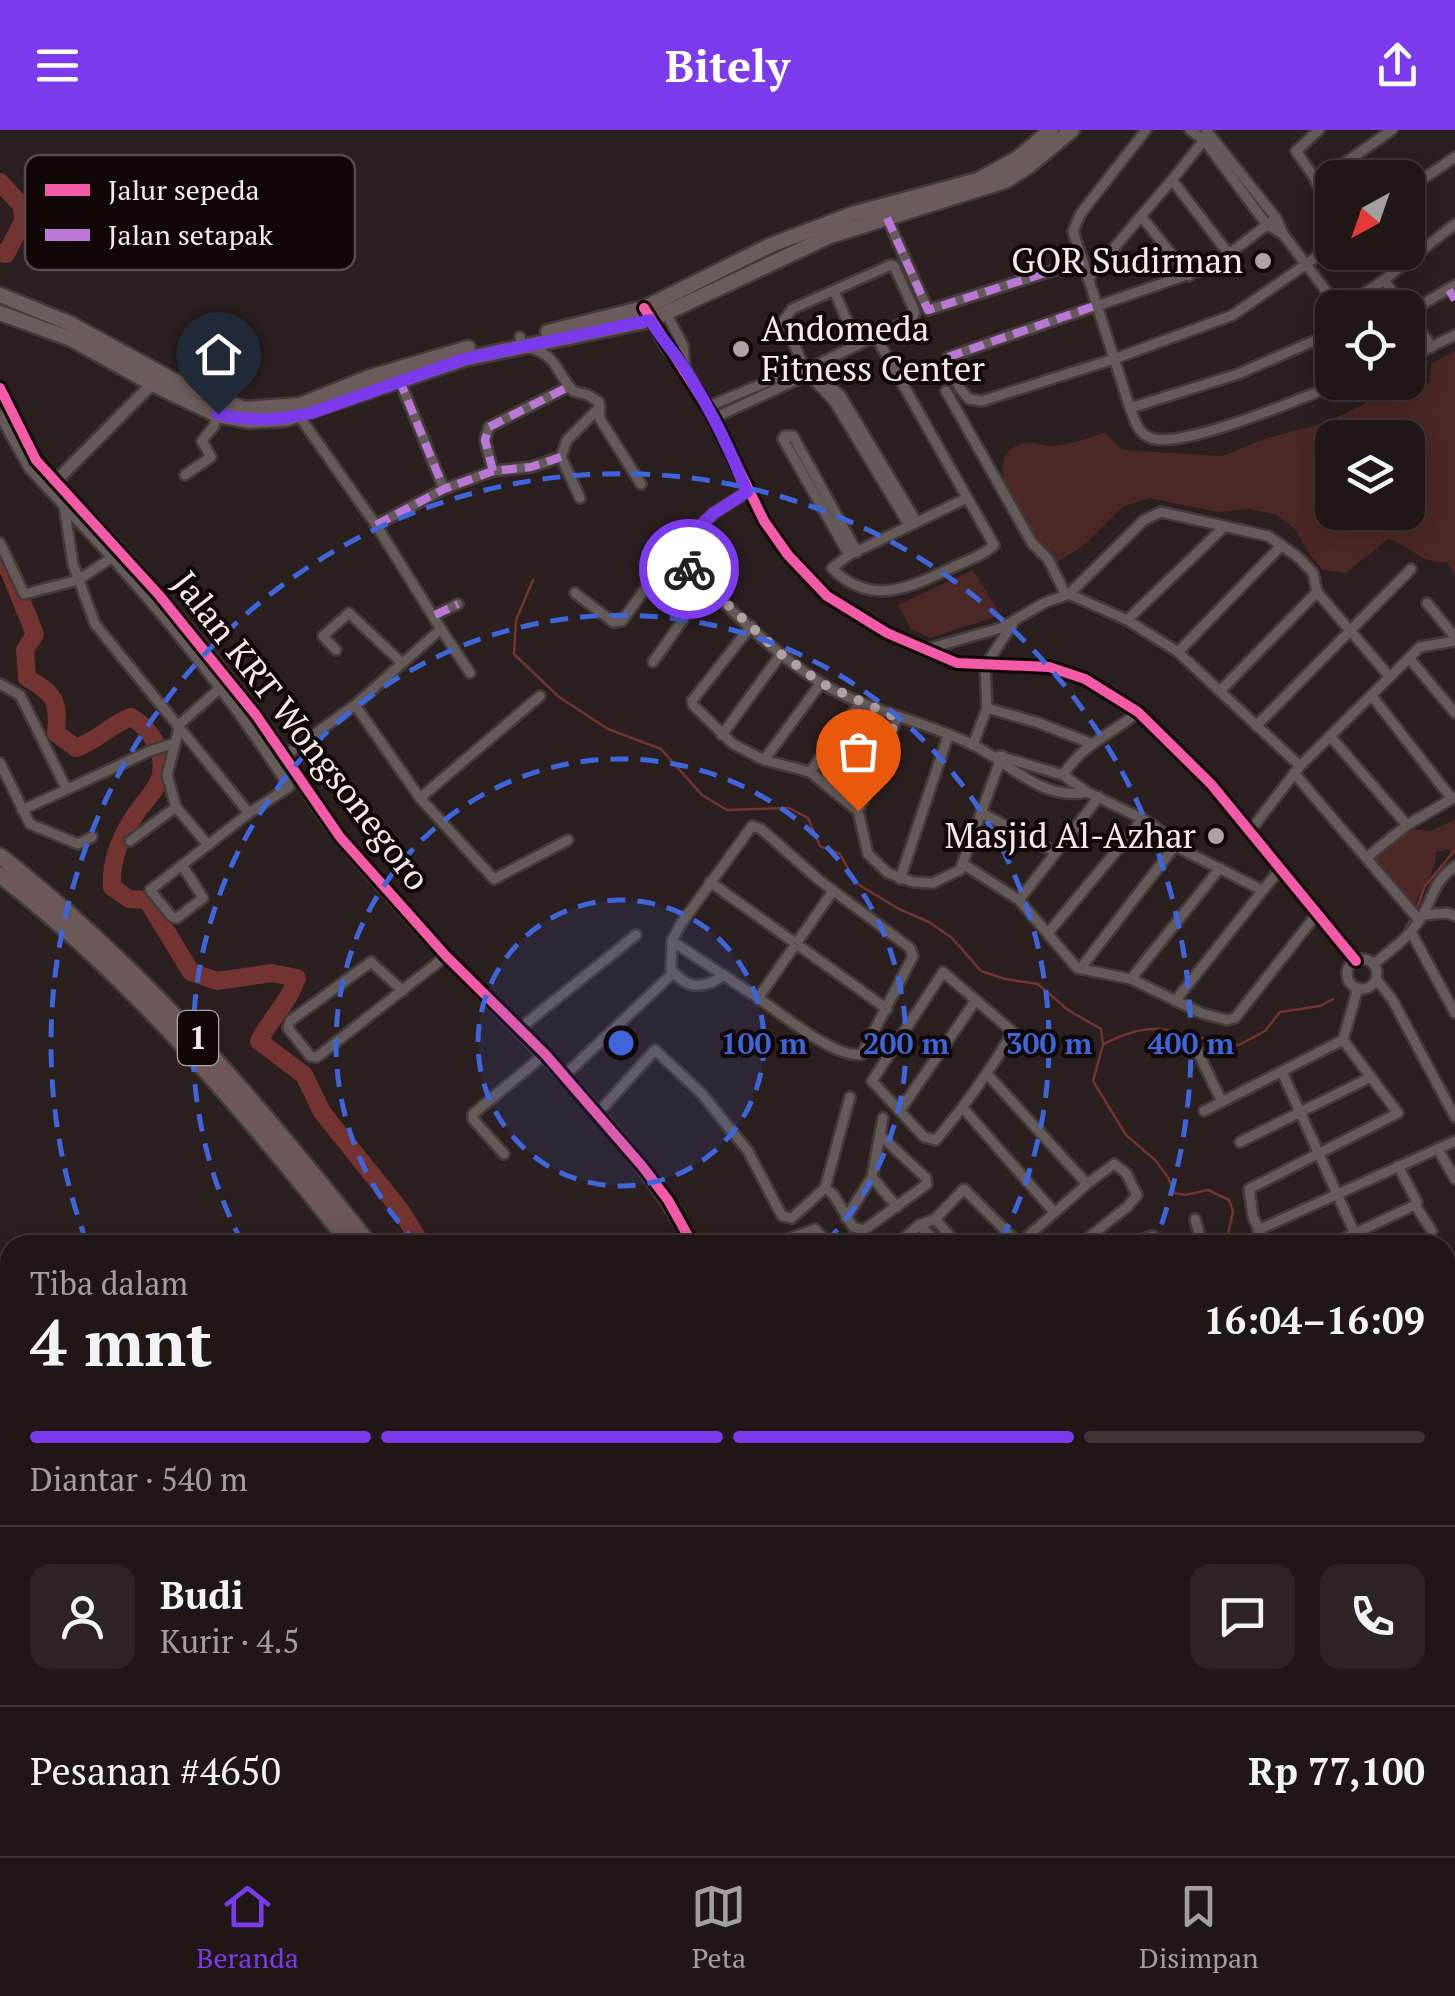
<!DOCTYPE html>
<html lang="id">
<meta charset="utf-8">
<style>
:root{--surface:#201616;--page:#2d2323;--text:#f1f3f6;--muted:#a29fa1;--line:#3d3535;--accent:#7c3aed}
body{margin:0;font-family:"PT Serif",serif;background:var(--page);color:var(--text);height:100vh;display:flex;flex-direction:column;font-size:38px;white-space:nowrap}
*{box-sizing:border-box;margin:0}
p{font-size:32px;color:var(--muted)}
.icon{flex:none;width:55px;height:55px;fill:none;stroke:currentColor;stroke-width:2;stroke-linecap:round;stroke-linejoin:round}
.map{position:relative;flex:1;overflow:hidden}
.details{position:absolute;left:0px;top:1105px;width:1455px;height:622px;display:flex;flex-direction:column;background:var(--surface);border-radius:30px 30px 0 0;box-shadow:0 5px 25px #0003,0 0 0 2px var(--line)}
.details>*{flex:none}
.needle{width:65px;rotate:220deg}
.buttons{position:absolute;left:1315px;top:30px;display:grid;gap:20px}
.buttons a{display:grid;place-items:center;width:110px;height:110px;border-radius:20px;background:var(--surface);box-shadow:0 5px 25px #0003,0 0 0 2px var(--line);font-size:50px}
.pin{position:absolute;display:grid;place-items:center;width:85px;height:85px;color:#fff;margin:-102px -42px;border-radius:50% 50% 50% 0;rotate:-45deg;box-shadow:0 0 10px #0007}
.pin .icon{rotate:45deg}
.courier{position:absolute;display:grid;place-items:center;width:100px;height:100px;margin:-50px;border:8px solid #7c3aed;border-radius:50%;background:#fff;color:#222;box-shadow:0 2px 12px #0007}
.overview em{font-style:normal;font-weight:600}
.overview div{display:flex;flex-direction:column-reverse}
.overview{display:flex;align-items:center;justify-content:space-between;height:170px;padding:0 30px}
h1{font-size:65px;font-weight:600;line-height:75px}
.bar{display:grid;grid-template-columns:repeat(4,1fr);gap:15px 10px;align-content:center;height:120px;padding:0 30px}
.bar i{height:12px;border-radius:8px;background:var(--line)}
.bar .active{background:var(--accent)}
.bar p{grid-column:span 4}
.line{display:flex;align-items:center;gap:25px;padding:0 30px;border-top:2px solid var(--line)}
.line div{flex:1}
.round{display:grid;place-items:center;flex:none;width:105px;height:105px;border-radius:20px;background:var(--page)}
header{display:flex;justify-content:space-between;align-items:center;height:130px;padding:0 30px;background:var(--accent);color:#fff;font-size:45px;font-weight:600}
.dock{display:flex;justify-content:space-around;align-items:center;height:140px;border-top:2px solid var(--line);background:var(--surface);font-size:28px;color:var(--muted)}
.dock a{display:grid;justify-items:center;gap:5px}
.dock .active{color:var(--accent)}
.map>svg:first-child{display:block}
.green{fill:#4b2725;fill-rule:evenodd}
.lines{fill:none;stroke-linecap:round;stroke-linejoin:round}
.stream{stroke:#733330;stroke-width:2.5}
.river{stroke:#733330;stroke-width:18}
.minor-casing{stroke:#443939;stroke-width:14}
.tertiary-casing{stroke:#443939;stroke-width:16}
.primary-casing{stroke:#443939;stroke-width:19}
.motorway-casing{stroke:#443939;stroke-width:20}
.minor{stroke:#645a5a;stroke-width:9}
.tertiary{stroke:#645a5a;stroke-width:11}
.primary{stroke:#6b5b5a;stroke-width:14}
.motorway{stroke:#6b5857;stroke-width:15}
.quiet{stroke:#ba77d6;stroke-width:8;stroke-dasharray:15 8;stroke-linecap:butt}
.cycleway-casing{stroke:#110707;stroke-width:16}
.cycleway{stroke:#f35aa7;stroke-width:10}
.done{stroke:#b1a1a1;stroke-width:10;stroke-dasharray:0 18}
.route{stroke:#7c3aed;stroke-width:12}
.ring{fill:none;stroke:#3e65da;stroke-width:5;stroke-dasharray:18 12}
.poi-dot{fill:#b1a1a1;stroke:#110707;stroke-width:4}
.labels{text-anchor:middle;stroke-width:8;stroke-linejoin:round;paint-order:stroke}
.shield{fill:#110707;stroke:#b3a4a4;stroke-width:2.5}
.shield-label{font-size:32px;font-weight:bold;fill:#f9e8e7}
.poi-label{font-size:35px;fill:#f9e8e7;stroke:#110707;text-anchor:end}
.street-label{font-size:35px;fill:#f9e8e7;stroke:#110707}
.key{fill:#110707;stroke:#574a4a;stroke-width:2.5}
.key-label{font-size:28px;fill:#f9e8e7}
.centre{fill:#3e65da;stroke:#110707;stroke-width:5}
.ring-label{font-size:30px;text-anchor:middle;font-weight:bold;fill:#3e65da;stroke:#110707;stroke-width:8;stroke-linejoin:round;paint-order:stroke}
</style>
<header><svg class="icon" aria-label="menu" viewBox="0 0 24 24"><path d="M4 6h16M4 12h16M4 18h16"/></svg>Bitely<svg class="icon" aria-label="share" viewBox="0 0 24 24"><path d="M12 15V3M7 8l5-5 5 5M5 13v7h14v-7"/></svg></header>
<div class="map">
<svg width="1455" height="1726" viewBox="0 0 1455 1726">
<rect width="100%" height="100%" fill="#2a1e1e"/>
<!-- green -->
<g class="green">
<path d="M1455,221v225l-8,-14c-22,4 -38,-17 -59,-23l-42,34 -23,-3 -15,-18 -13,-23 -18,-14 -28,-6 -31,3 -69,-14 -27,9 -40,40 -27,16c-17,-23 -85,-101 -34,-119 10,-4 20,2 31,2 18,-1 36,-8 53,-14l18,18 100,6 38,-16 67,-18 38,-19 10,-16 7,-3 9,15 16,-1 22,-16 1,-18zM1332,308h76v74h-76z"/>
<polygon points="973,440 1001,485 930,508 911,499 898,475"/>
<path d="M1455,690v34l-7,-5 -12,3c-1,25 -14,33 -22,56l-41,-48 31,-28 8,-3 18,2z"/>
<polygon points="303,1718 426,1718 417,1726 312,1726"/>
<polygon points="564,1718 722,1718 724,1726 572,1726"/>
</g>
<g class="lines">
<!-- stream -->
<g class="stream">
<polyline points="533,450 516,490 514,524 559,567 608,599 661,619 702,665 727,680 789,678 808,688 820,716 840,724 856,753 899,779 929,792 952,808 981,841 1005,849 1038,854 1068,880 1101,899 1103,915 1093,951 1126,1005 1155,1030 1168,1047 1174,1063 1185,1065 1208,1060 1229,1070 1233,1081 1226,1115"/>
<polyline points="1416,780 1425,756 1455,720"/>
<polyline points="1400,807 1410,791"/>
<path d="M1104,914c60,-32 77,-4 135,1l26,-14 15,-19 40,-6 13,-7"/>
<polyline points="1214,1718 1228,1726"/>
</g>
<!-- river -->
<g class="river">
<polyline points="0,52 21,75 24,89 6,124 0,123"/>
<path d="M0,433l8,5 27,66 -10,16 2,28c28,16 32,23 29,55l20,15c22,-8 34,-23 55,-31 19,11 34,34 30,58 -3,12 -13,23 -21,33 -17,23 -30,50 -28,79l17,12 18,1 44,72 26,9 55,-8 25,5c-8,24 -26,40 -38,63l45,34 18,37 79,99 21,34"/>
<polyline points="808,1718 816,1726"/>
</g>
<defs>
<g id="minor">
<polyline points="1146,0 1081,83 1073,101 1130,278 1238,244 1332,203"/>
<polyline points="1190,0 1204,10 1267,95 1283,104 1339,178"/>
<polyline points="1206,0 1276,88 1283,104"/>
<polyline points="1319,0 1296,21 1332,73"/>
<polyline points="1172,50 1204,10"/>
<polyline points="1316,53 1392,0"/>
<polyline points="1408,59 1455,27"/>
<polyline points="887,88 928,180 1083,131"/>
<path d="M1276,88l-63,48 -265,91c-1,12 12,33 21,42l13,2 132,-42 119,-44 99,-69"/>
<polyline points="1189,146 1141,86 1172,50 1229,124"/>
<polyline points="1088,149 1141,86"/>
<polyline points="1384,150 1404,178"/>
<polyline points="834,161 858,215"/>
<polyline points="1342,178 1384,150 1455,94"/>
<polyline points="665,181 683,215 685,238"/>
<polyline points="1408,183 1455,155"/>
<polyline points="1408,183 1432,217"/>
<polyline points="650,189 667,219 685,238 714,288 764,391 788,425 827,466 887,503 957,533 1049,537 1085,549 1138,582 1211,654 1356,831"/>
<path d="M520,207l3,9c35,8 30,22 50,45l15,4 11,7 1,17 41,65"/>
<path d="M876,207l118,208c-10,10 -27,16 -41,22 -41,20 -83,41 -121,1l17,-13 118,-57"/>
<polyline points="1408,228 1455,205"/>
<polyline points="810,239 841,266 916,391"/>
<polyline points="399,249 444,359"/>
<polyline points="0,258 36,330 55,352"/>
<polyline points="946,261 1032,413 1048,429 1066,465"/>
<polyline points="10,277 1,287 29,338 64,376 73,434 95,494 249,683"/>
<polyline points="707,277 805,236"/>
<path d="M1130,278c5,12 7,25 21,30 31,12 155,-42 192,-56"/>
<polyline points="714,288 807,245 818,234 913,188 915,182 894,136 891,135 792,179 784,190 801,230 802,238 834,271 909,395"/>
<polyline points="785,306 793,306 857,422"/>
<polyline points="785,306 783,309 849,425"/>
<polyline points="561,327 567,310 600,277"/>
<polyline points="561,327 580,368"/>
<polyline points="493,341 485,310 489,297 568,257"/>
<polyline points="185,345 211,327 202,311 214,296 217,285"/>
<path d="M64,376c82,86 161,181 225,281l-40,26 -99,77 22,27 5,1 26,-20 -21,-33"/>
<polyline points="376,395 444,359 493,341 531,337 561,327"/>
<polyline points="0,413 24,464 78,450 113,427"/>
<path d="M671,423c48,43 95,96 150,130 49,30 106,38 156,64 36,19 66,54 110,45"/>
<polyline points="651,447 687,484 653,532"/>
<polyline points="575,463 613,492 622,491 671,423 714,383 747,362"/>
<polyline points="1069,464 1127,490 1178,522 1300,636"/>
<polyline points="1427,473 1455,507"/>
<polyline points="435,485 458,474"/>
<polyline points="1127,490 1224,397"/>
<polyline points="751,496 692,571 693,575 733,614 764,630 810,642 858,681 868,724 888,743 913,752 933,753 960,740 1002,626"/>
<polyline points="441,499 470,543"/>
<polyline points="336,520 323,506 349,483 402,533"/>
<polyline points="923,520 1001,498 1044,473 1069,464 1144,390 1161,382 1268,406 1299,428 1313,443 1317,462 1390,547"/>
<polyline points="1178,522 1282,415"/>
<polyline points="1409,528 1455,583"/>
<polyline points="0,554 20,565 66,658"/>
<polyline points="1221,560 1317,462"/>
<polyline points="1372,566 1452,669"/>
<polyline points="355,575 420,668 494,749 568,710"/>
<polyline points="987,578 1039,593 1090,613"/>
<polyline points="1256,596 1411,439"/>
<polyline points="722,605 781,524"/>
<polyline points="1330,606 1407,695"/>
<polyline points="973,615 987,578 985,536 1013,493"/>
<polyline points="286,625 355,575 441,499 376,395 299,286"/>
<polyline points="999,626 1063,645 1087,662 1143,689 1162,702 1175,716 1262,760"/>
<polyline points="764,630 821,553"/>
<polyline points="0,633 30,694 78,714 92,707"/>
<polyline points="810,642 860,573"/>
<polyline points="1294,643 1419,790"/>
<path d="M1063,645c22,-33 46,-39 75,-63"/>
<polyline points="420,668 540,566"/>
<polyline points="22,680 150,621 175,613"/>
<polyline points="858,681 897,588"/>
<polyline points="982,683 1055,722"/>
<polyline points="1250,701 1300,636 1420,517 1455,511"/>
<polyline points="130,711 176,677"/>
<polyline points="208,715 176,677 167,645 180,594 219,559"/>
<polyline points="1366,728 1407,695 1455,667"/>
<polyline points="963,734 1019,770 1077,838 1131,849 1201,883 1227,890 1235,888 1316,785"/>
<polyline points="900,749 948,606"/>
<polyline points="710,752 887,879"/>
<polyline points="1019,770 1099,667"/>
<polyline points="1423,785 1447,783 1455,786"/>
<polyline points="1411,802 1455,883"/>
<polyline points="1048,803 1143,689"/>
<polyline points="672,811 758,868 833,761"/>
<circle cx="1362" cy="844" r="15"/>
<path d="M1374,834c16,-14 35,-26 46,-45 15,-22 11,-35 35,-53"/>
<polyline points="1080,839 1175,716"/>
<path d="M943,842l70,60c-23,39 -48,74 -77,108l-12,-3 -52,-56z"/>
<path d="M724,845c-21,15 -38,14 -53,-6l1,-28 8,-16 72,-99 9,3 58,51 91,68 3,8 -51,98c-26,6 -81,-41 -104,-56"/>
<polyline points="1131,849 1220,738"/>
<polyline points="1376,849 1392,869 1455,987"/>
<polyline points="403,861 371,832 290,891 288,898 310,926 317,927 446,826"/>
<polyline points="1175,871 1279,740"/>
<polyline points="519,899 636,805"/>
<polyline points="1343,910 1358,858"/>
<polyline points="1194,914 1222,972"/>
<polyline points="1282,942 1360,1115"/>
<polyline points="988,945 1087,1054"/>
<polyline points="564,946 673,843"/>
<polyline points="963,978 1054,1082"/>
<polyline points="901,979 976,870"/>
<polyline points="1204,981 1343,910"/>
<polyline points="597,984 655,920 701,963 748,1021 782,1086 792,1088 825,1058 833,1064 853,1097 864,1100 927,1054 926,1048 880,1005"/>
<polyline points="1240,1012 1369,948"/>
<polyline points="1438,1019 1455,1049"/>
<polyline points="504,1024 473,989 473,984 545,924"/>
<polyline points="1398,1036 1417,1072 1415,1075 1432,1101"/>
<polyline points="872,1047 897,1077"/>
<polyline points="825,1058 850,967"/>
<polyline points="846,1088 872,1047 883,988"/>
<polyline points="935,1089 958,1115"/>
<polyline points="919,1095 940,1115"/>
<polyline points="1258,1100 1455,1011"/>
<polyline points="1019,1114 1087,1054 1114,1034 1126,1043 1137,1065 1127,1077 1079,1115"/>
<polyline points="772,1115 815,1099 830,1115"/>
<polyline points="896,1115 919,1095 935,1089 964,1059 1020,1115"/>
<polyline points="1121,1115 1153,1106 1163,1115"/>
<polyline points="1195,1115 1201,1110 1195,1089"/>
<polyline points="1266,1115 1253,1087 1249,1059 1398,983 1343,910"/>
<polyline points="1330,1115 1415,1075"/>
<polyline points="1445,1288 1455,1281"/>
<polyline points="1445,1335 1455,1328"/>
<polyline points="1445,1389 1455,1382"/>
<polyline points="1445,1445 1455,1437"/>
<polyline points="1445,1489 1455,1482"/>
<polyline points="1445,1509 1455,1531"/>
<polyline points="958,1718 967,1726"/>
<polyline points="1093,1718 1100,1726"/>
<polyline points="988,1726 993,1721"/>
<polyline points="1113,1726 1119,1718"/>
</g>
<g id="tertiary">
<path d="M152,254l-97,98c72,74 140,152 202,234 31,40 54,86 86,125 34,40 70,80 106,118 87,89 183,176 244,286"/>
<polyline points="1445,1548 1455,1540"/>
</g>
<g id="primary">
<polyline points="0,165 69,193 173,250 244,279 300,275 370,247 468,218"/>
<polyline points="0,183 71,209 152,254 217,285 250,291 285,289 464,229 651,190 830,106 1005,51 1029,36 1072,0"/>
<polyline points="548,202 644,178 771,115 852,84 978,50 1018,28 1051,0"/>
</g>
<g id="motorway">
<path d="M0,726c145,114 256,245 370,389"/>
<path d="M0,745c135,105 245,236 351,370"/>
<polyline points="856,1718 865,1726"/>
<polyline points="878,1718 886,1726"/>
</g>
</defs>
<!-- minor casing -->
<use href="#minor" class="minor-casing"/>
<!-- tertiary casing -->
<use href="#tertiary" class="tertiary-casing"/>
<!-- primary casing -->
<use href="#primary" class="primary-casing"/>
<!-- motorway casing -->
<use href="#motorway" class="motorway-casing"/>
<!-- minor -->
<use href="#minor" class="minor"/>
<!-- tertiary -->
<use href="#tertiary" class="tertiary"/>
<!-- primary -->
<use href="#primary" class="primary"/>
<!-- motorway -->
<use href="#motorway" class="motorway"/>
<!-- quiet -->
<g class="quiet">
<polyline points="887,88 928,180 1083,131"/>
<polyline points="1449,160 1455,170"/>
<polyline points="948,227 1097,175"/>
<polyline points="399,249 444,359"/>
<polyline points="493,341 485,310 489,297 568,257"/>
<polyline points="376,395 444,359 493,341 531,337 561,327"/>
<polyline points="435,485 458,474"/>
</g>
<defs>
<g id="cycleway">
<polyline points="644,178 714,288 764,391 788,425 827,466 887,503 957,533 1049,537 1085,549 1138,582 1211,654 1356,831"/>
<polyline points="0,258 36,330 159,465 256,585 340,707 446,826 545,924 642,1036 668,1070 693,1115"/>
</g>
</defs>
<!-- cycleway casing -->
<use href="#cycleway" class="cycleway-casing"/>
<!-- cycleway -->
<use href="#cycleway" class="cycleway"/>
</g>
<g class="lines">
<!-- done -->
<polyline class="done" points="689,439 781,524 821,553 897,588 858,681"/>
<!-- route -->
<path class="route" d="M218,284c32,8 60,6 93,-1l153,-54 186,-39c12,20 26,34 37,52 24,38 44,79 60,120l-33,21 -43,40 18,16"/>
</g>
<!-- distance rings -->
<circle cx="621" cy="913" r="143" fill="#3e65da" fill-opacity=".12"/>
<g class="ring">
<circle cx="621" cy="913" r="143"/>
<path d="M419 1115A285 285 0 1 1 823 1115"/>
<path d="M243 1114A428 428 0 1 1 999 1114"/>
<path d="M87 1113A570 570 0 1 1 1155 1113"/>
</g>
<!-- markers -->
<g class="poi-dot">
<circle cx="1263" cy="131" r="10"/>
<circle cx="741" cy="219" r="10"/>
<circle cx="1216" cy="706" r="10"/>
</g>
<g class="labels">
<!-- shield labels -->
<rect class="shield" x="178" y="881" width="40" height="54" rx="8"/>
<g class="shield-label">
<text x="198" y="919">1</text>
</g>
<!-- poi labels -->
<g class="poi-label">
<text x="1243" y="143">GOR Sudirman</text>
<text x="761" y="211" text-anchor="start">Andomeda<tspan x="761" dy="40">Fitness Center</tspan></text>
<text x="1196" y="718">Masjid Al-Azhar</text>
</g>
<!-- street labels -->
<g class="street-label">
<text transform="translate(301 601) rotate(52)" y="12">Jalan KRT Wongsonegoro</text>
</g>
</g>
<!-- legend -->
<rect x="25" y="25" width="330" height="115" rx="15" class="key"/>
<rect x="45" y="54" width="45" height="12" fill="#f35aa7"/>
<rect x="45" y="99" width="45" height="12" fill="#ba77d6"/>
<g class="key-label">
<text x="108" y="70">Jalur sepeda</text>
<text x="108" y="115">Jalan setapak</text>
</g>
<circle cx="621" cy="913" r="15" class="centre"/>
<g class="ring-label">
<text x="764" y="924">100 m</text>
<text x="906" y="924">200 m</text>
<text x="1049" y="924">300 m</text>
<text x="1191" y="924">400 m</text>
</g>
</svg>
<div class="buttons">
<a><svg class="needle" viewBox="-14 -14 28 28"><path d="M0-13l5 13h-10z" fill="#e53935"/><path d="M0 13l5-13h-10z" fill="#a29fa1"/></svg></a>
<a><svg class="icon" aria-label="locate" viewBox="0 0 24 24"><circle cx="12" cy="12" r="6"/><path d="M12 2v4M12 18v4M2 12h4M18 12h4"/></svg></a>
<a><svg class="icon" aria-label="layers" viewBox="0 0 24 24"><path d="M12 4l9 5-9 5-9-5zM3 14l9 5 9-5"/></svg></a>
</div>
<div class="pin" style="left:858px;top:681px;background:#ea580c"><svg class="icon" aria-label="bag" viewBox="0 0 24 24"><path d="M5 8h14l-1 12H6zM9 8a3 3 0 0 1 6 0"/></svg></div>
<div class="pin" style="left:218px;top:284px;background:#1f2937"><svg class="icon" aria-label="home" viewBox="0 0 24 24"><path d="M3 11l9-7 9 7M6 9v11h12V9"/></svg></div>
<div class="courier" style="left:689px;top:439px"><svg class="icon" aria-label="bike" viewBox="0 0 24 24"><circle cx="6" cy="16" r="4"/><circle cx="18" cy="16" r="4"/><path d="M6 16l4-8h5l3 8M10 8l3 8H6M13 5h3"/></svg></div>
<section class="details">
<div class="overview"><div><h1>4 mnt</h1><p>Tiba dalam</p></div><em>16:04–16:09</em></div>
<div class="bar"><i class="active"></i><i class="active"></i><i class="active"></i><i></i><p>Diantar · 540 m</p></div>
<div class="line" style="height:180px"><a class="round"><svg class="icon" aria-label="person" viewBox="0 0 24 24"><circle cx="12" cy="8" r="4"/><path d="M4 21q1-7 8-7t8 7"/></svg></a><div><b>Budi</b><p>Kurir · 4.5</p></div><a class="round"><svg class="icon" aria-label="chat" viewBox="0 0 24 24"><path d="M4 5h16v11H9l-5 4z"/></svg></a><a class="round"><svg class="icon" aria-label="phone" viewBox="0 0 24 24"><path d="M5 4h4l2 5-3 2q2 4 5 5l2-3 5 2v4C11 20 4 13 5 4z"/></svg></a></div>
<div class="line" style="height:130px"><div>Pesanan #4650</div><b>Rp 77,100</b></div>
</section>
</div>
<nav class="dock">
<a class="active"><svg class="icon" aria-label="home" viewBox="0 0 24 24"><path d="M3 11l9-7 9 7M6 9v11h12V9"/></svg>Beranda</a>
<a><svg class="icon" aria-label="map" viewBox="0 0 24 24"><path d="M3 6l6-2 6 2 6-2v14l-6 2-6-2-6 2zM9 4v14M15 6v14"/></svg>Peta</a>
<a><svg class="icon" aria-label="saved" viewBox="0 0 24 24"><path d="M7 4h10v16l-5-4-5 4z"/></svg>Disimpan</a>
</nav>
